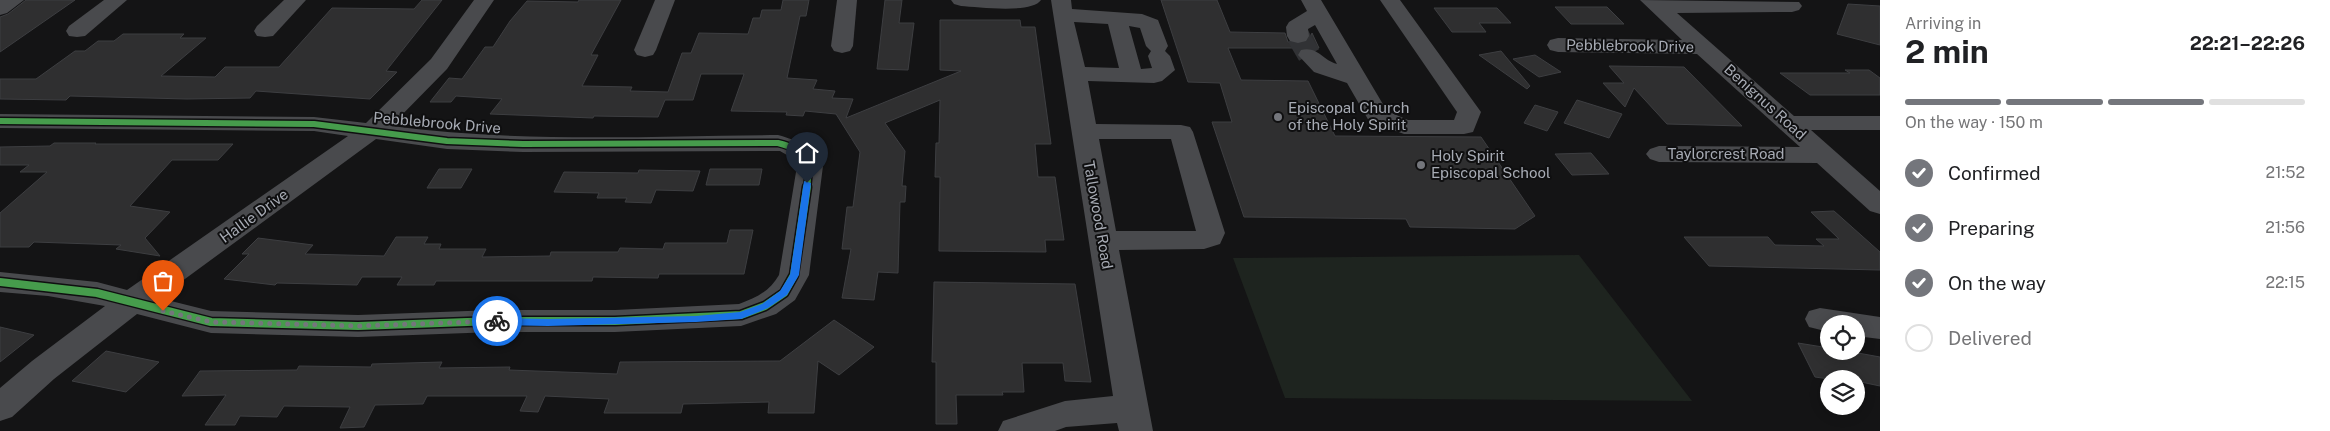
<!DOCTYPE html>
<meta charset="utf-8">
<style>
:root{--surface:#fff;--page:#f6f6f6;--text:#202124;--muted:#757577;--line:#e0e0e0;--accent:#74767c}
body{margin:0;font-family:"Public Sans",sans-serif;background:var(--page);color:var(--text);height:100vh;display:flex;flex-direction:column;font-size:19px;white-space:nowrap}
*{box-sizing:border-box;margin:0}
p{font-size:16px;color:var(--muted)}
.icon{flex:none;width:28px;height:28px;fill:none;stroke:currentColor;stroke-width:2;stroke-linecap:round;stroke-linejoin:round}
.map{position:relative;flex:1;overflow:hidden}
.sheet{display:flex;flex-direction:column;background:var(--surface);width:450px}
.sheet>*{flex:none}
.fabs{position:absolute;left:1820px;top:315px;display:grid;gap:10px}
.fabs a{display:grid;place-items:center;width:45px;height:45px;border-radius:50%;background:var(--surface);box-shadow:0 2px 12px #0003;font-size:25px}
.pin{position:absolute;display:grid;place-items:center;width:42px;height:42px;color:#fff;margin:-51px -21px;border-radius:50% 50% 50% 0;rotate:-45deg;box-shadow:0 0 5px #0007}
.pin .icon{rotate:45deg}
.courier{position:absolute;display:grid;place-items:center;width:50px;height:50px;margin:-25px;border:4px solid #1a73e8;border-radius:50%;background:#fff;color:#222;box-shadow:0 1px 6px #0007}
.overview em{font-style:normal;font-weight:700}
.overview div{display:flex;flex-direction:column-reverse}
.overview{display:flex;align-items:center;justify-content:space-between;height:85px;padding:0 25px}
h1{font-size:32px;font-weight:700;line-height:38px}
.bar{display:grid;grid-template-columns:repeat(4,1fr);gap:8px 5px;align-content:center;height:60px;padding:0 25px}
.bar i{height:6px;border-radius:4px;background:var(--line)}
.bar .selected{background:var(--accent)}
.bar p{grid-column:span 4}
ol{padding:0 25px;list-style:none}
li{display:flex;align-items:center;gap:15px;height:55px}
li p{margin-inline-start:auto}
li .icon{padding:5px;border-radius:50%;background:var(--accent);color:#fff;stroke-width:4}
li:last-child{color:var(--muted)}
li i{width:28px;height:28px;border:2px solid var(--line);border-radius:50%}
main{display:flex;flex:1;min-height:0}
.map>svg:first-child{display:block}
.green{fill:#1e241f}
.building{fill:#2f2f30;stroke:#3d3e41}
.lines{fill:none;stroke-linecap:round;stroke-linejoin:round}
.minor-tunnel{stroke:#313235;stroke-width:23;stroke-dasharray:23 12;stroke-linecap:butt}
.minor{fill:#494a4d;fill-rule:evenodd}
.cycleway-far1-casing{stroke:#0f0f10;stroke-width:9}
.cycleway-casing{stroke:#0f0f10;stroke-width:11}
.cycleway-far1{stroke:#469c4c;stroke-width:6}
.cycleway{stroke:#469c4c;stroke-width:8}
.route{fill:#1a73e8}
.done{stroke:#74767c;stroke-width:5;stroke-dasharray:0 9}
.poi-dot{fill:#74767c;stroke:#0f0f10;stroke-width:2}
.labels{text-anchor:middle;stroke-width:4;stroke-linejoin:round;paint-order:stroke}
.street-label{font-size:15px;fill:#a7abb4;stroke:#0f0f10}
.poi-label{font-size:15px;fill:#a7abb4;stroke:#0f0f10;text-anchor:start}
</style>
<main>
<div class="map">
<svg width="1880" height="431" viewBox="0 0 1880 431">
<rect width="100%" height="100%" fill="#141415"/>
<!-- green -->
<polygon class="green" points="1579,255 1692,401 1285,398 1233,258"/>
<!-- building -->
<g class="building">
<polygon points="26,0 75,0 0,52 0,17 8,14"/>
<polygon points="422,0 442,0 386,71 397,72 370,99 256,91 250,98 187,99 70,96 66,100 0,99 0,79 36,79 75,51 85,51 98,41 114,41 123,34 184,34 180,38 206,38 161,76 215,77 225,67 279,67 332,8 414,9"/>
<polygon points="579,0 621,0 591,55 598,55 582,86 632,87 630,91 668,92 682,53 691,53 699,33 748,34 753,18 760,18 762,10 781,10 783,0 809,0 806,16 800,16 787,78 817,80 813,89 835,91 832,98 853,99 846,118 961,71 940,70 940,20 1020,20 1021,27 1035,27 1051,144 1035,144 1038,177 1055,177 1064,240 1045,240 1046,252 939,251 940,177 935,177 936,143 939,143 940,100 885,123 905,151 902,186 906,186 905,202 900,202 898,273 878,272 874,300 842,298 851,249 842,249 847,207 853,207 860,152 836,114 805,111 803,116 786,115 787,112 731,111 744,74 701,74 693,100 665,100 658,117 594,116 593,118 490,114 502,99 456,96 451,102 430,102 449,78 462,79 485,47 493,47 510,21 527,1 578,2"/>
<polygon points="885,0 902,0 899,23 914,23 908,70 877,69"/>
<polygon points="1161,0 1217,0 1230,32 1285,33 1288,42 1298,45 1308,42 1312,33 1319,48 1228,48 1241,80 1308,81 1335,136 1481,137 1535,216 1515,229 1410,227 1406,219 1244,217 1212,122 1232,122 1220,83 1188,82"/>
<polygon points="1848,4 1880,6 1880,45 1837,34"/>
<polygon points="1555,7 1607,7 1624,24 1571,24"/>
<polygon points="1434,8 1497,8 1511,23 1479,23 1486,32 1452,32"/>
<polygon points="1501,51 1530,86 1527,89 1479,55"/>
<polygon points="1535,55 1561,72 1539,77 1513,59"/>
<polygon points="1609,66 1684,67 1742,126 1667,124 1634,88 1625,107 1603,83 1624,83"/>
<polygon points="1845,70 1869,70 1880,78 1880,95 1810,95 1780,73 1850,73"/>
<polygon points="1577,100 1622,114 1609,138 1564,123"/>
<polygon points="1535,105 1558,112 1547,131 1524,123"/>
<polygon points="54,143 96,143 95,144 233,144 218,160 172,160 130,206 170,212 145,238 160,256 116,249 121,245 34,242 29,247 0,247 0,213 47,172 20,172 29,165 0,165 0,147 50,146"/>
<polygon points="1591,153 1609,174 1572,175 1555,154"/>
<polygon points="439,169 472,169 461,188 427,188"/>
<polygon points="710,169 762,169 759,185 706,185"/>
<polygon points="639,170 700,171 693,191 656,190 651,203 625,202 627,198 597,198 599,193 554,192 564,172 638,173"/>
<polygon points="1834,211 1880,252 1880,270 1709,266 1684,237 1768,237 1775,245 1824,246 1816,239 1839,239 1811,212"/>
<polygon points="730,230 753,230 744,274 659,274 658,278 593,277 592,281 436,281 434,285 397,285 402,277 362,277 357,285 277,283 275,285 224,279 249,254 242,254 258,238 313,245 305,254 384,256 396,237 428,237 424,244 441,244 439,249 486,249 482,257 550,256 551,252 618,252 620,248 663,249 665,243 727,243"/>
<polygon points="934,282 1075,284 1091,382 1065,381 1063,363 1022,363 1024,392 1002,392 1003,395 956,395 957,424 936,424 936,362 932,362"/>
<polygon points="834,320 874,347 839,375 818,361 814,413 768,413 769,402 683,404 681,413 604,413 609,399 545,396 538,412 520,411 527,396 427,396 423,404 375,405 364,427 340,428 350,407 284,406 277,417 240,416 235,425 205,425 226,395 182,396 200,371 297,370 299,366 371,367 372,364 442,362 439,368 510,367 509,370 617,374 620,362 780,361"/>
<polygon points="0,327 34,335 0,362"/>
<polygon points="1798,343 1829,348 1829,351 1847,351 1880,357 1880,386 1861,382 1863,385 1856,384 1856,379 1829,379 1815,377"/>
<polygon points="106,351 159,362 126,392 72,381"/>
</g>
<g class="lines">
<!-- minor-tunnel -->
<polyline class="minor-tunnel" points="1298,36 1309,55"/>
<!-- minor -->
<g class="minor">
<polygon points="0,0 24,0 7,13 0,15"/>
<polygon points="104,0 127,0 85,36 77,37 69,36 66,31 69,26"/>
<polygon points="284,0 306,0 273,36 265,37 257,36 254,31 257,26"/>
<path d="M474,0h20l-47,69 -56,57c128,17 258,10 387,9 21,6 34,11 45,31l-14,109 -14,25 -19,14 -35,12 -126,6h-120l-137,5 -147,-4 -74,-19 -83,65 -42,38 -12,4v-33l32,-27 73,-55 -57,-10 -48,-4v-20l97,10 30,8 221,-154 -34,-5 -314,-3v-14l314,3 52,6 65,-64zM376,139l71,10 76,3 257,-1 12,7 5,8 -18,109c-9,16 -23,23 -40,29l-124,6h-120l-137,5 -147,-4 -52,-13z"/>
<polygon points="655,0 675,0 656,50 653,55 645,57 637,55 634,50"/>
<polygon points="837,0 857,0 853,46 850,51 842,53 834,51 831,46"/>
<path d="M951,0h90c-9,14 -63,7 -80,6l-7,-2z"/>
<path d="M1051,0h20l1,9 70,5 16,6 10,26 -3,5 5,5 5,14 -13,11 -8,2 -66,-2 8,43 85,1 9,2 3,5 32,101 -5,11 -16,5 -85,1 34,181h-34l-2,-8 -51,4 -11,4h-57l5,-10 62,-20 48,-5zM1074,22l34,2 11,44 -34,-1zM1129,26l11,2 6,18 5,5 -3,5 4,12 -11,1zM1099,139h72l25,92h-80z"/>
<path d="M1301,0h20l66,111 21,9h46l3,-8 -77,-112h20l81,112 -8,20 -9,2h-60l-35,-13 -22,-38 -33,-11 -16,-17 3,-5c17,-4 21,10 36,14l-22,-39 -7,4 1,7 -3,5 -8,2 -8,-2 -3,-5 -1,-9 3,-5 18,-11z"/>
<polygon points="1640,0 1799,2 1802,6 1799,10 1792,12 1677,13 1794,116 1880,116 1880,130 1811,130 1880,191 1880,214 1870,211 1817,163 1659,162 1650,159 1646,154 1650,149 1659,146 1800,147 1697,54 1558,52 1550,50 1547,45 1550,40 1558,38 1682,40"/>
<polygon points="1820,308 1880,317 1880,339 1856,336 1856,324 1829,324 1829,332 1809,327 1805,319 1809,311"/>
</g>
<defs>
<path id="cycleway-far1" d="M0,121l314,3 133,17 76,3 255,-1c31,8 33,16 29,45"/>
<polyline id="cycleway" points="0,282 97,293 211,322 358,326 495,321 615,321 741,315 765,306 784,293 794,275 807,187"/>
</defs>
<!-- cycleway-far1 casing -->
<use href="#cycleway-far1" class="cycleway-far1-casing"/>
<!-- cycleway casing -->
<use href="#cycleway" class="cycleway-casing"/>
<!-- cycleway-far1 -->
<use href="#cycleway-far1" class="cycleway-far1"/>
<!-- cycleway -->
<use href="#cycleway" class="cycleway"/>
</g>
<!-- route -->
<polygon class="route" points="804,181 811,183 799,275 787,295 768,308 741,319 696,322 548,326 497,325 492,321 497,318 548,319 696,316 740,312 762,304 780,291 790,275"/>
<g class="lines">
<!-- done -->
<polyline class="done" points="163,311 211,322 358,326 497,321"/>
</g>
<!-- markers -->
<g class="poi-dot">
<circle cx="1278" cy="117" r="5"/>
<circle cx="1421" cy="165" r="5"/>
</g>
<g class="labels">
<!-- street labels -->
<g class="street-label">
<text transform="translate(1630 46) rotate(1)" y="5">Pebblebrook Drive</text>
<text transform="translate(1765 102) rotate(42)" y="5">Benignus Road</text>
<text transform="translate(437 123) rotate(5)" y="5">Pebblebrook Drive</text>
<text x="1726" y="159">Taylorcrest Road</text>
<text transform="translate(1098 215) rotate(80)" y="5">Tallowood Road</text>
<text transform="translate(254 216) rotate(-36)" y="5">Hallie Drive</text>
</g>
<!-- poi labels -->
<g class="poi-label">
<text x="1288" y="113">Episcopal Church<tspan x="1288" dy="17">of the Holy Spirit</tspan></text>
<text x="1431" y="161">Holy Spirit<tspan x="1431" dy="17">Episcopal School</tspan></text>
</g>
</g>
</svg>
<div class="fabs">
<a><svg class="icon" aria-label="locate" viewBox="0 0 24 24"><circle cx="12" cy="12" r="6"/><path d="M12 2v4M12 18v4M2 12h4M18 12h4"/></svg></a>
<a><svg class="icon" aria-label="layers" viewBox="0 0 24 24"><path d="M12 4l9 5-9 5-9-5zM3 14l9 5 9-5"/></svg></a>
</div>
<div class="pin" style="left:163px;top:311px;background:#ea580c"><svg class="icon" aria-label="bag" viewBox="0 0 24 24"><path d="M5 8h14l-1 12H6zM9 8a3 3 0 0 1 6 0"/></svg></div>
<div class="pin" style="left:807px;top:183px;background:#1f2937"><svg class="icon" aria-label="home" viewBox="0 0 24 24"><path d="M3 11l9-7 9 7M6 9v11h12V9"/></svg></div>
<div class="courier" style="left:497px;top:321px"><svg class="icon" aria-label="bike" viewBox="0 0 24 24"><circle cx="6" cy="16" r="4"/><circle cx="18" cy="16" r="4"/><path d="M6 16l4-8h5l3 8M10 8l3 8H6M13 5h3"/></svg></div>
</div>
<section class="sheet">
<div class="overview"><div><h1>2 min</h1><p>Arriving in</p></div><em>22:21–22:26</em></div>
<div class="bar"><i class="selected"></i><i class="selected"></i><i class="selected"></i><i></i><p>On the way · 150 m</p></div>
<ol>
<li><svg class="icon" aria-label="check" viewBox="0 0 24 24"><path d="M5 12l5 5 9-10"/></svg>Confirmed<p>21:52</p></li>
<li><svg class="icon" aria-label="check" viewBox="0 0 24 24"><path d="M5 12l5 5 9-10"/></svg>Preparing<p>21:56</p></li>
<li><svg class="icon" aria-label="check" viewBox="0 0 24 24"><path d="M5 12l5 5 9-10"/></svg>On the way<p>22:15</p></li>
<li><i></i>Delivered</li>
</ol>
</section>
</main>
